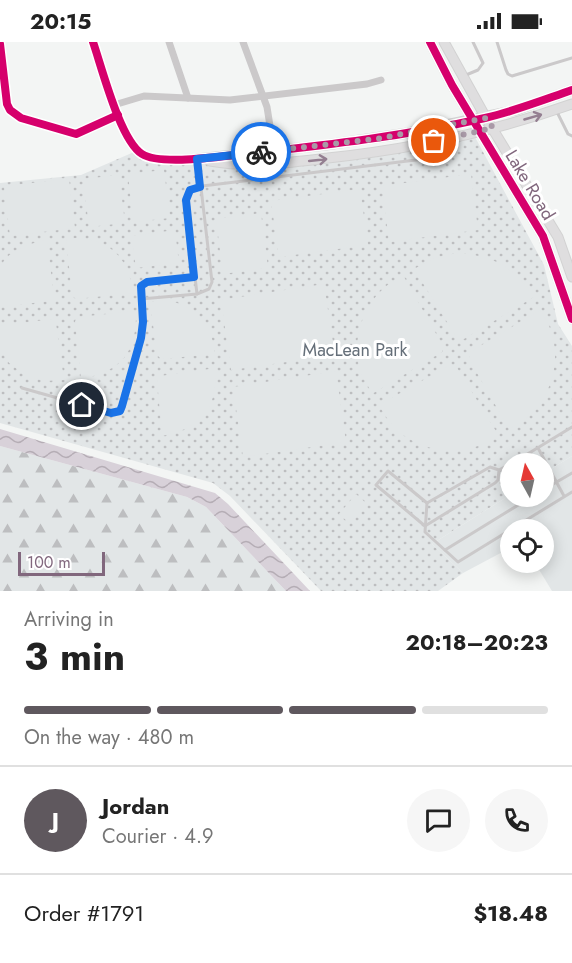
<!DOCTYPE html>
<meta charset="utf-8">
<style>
:root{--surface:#fff;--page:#f6f6f6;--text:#222;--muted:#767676;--line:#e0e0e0;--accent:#5f585e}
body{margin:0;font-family:Jost,sans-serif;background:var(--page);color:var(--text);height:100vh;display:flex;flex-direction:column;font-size:22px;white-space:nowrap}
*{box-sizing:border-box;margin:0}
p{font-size:20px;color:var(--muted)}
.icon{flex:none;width:33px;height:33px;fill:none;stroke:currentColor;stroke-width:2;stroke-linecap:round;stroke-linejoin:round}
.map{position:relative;height:549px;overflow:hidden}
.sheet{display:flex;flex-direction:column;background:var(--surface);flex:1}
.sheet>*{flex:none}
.needle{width:39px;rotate:352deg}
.tools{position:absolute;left:500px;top:411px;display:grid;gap:12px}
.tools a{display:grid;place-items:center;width:54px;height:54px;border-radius:50%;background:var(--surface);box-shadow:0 3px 15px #0003;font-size:30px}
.scale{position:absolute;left:18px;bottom:15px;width:87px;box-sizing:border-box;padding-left:6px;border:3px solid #81677d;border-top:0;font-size:16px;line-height:21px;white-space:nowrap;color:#81677d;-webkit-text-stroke:4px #fff;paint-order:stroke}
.pin{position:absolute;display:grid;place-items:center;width:51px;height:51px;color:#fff;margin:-26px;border:3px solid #fff;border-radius:50%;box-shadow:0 2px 6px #0007}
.courier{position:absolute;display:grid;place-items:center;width:60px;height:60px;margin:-30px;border:4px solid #1a73e8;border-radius:50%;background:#fff;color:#222;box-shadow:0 2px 8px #0007}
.headline em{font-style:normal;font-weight:700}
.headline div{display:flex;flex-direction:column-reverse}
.headline{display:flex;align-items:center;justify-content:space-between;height:102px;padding:0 24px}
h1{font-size:39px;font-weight:700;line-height:45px}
.bar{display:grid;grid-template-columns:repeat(4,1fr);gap:9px 6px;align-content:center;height:72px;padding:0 24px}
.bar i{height:8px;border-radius:4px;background:var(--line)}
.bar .active{background:var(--accent)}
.bar p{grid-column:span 4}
.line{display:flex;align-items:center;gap:15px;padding:0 24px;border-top:2px solid var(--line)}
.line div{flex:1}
.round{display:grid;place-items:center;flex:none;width:63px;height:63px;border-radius:32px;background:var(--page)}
.status{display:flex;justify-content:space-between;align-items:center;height:42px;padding:0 30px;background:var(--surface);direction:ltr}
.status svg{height:16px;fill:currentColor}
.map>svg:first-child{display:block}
.green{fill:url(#green-dots)}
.forest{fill:url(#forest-firs)}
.pitch{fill:#e2e6e7}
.water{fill:url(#water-waves)}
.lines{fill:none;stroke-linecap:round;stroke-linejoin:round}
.secondary-casing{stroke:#d2d2d2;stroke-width:11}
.lane{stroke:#cbc9ca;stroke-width:3}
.street{stroke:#cbc9ca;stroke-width:7}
.secondary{stroke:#dfdedf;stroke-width:9}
.cycleway-casing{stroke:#fff;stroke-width:11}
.cycleway{stroke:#d6006c;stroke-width:8}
.oneway{stroke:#947f91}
.done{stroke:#a999a7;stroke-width:6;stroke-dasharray:0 10.8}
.route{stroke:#1a73e8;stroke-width:8}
.labels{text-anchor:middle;stroke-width:6;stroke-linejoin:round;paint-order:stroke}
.street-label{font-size:18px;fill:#81677d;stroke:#fff}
.park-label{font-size:18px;fill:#656f79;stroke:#fff}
</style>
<div class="status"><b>20:15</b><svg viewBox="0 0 49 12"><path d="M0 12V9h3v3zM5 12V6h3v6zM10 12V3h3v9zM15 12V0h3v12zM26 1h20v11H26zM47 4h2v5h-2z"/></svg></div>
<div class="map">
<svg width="572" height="549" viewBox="0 0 572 549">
<defs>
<pattern id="green-dots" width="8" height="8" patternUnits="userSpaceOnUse" patternTransform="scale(1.5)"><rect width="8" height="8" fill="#e2e6e7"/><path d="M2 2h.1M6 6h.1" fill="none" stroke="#bdbec0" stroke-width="1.8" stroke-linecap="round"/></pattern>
<pattern id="forest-firs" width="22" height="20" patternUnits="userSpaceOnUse" patternTransform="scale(1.5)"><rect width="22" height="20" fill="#e2e6e7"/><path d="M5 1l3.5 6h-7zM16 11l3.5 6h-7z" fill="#bdbec0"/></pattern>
<pattern id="water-waves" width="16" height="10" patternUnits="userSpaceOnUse" patternTransform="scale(1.5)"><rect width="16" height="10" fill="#d8d1d9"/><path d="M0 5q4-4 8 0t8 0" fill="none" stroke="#b5adb5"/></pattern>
</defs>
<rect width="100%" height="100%" fill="#f3f5f4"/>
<!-- green -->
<polygon class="green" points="475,95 544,223 558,282 572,304 572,414 543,432 543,422 510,422 510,453 432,502 463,531 438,549 321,549 230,454 213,441 0,381 0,141 81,133 134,110 144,116 238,125"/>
<!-- forest -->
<polygon class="forest" points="0,404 187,455 206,465 286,549 0,549"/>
<!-- pitch -->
<g class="pitch">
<polygon points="164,128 170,176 133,180 128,132"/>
<polygon points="471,132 478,188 389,200 382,144"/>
<polygon points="119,133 125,181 89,185 83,137"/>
<polygon points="69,137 75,186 10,194 4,144"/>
<polygon points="360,147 368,203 279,215 271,159"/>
<polygon points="261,171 268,226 223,232 216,177"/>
<polygon points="175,188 179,221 136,226 131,194"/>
<path d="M66,196c41,-1 60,14 68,55l-58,6 -4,-3z"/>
<path d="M47,198l7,57 -4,4 -50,6c0,-11 0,-27 0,-38 5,-19 31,-26 47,-29z"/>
<path d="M457,211c38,3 55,13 77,44l-70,42 -7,-1 -43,-69 20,-11z"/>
<path d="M403,233l40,71 -1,6 -70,42c-3,-7 -8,-14 -11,-21 -10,-29 0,-65 23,-85 5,-5 13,-9 19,-13z"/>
<polygon points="324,242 335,313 231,328 221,258"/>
<path d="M166,258c32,7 45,22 49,54l-54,5 -4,-4 -7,-53z"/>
<path d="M540,268c4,7 9,14 11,21 10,29 1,64 -22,85 -6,5 -13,9 -20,13l-40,-70 1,-7z"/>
<path d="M136,269c1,41 -14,60 -55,68l-6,-58 3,-4z"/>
<polygon points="52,277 56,281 64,338 44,339 25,333 9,321 0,307 0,284"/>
<path d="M450,323l6,1 43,70c-7,3 -14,8 -21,10 -29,11 -65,2 -86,-21 -5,-6 -9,-13 -13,-20z"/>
<path d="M216,326c1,41 -14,60 -54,68l-5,-56 3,-4z"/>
<polygon points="336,329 346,400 243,415 233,345"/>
<polygon points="572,414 572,549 552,549 535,521 543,520 543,488 510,488 510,506 463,531 432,502 510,453 510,454 543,454 543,432"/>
<polygon points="356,452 366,461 349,481 339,472"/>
</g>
<!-- water -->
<polygon class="water" points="0,387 215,451 228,462 310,549 286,549 206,465 187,455 0,404"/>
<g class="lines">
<defs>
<g id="secondary">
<polyline points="430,0 452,43 543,194 572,277"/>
<polyline points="444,0 486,76 558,195 572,235"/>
<polyline points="197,117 326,103 408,91 516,68 572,48"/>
<path d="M210,119c40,7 78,2 118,-3 83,-9 165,-26 244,-54"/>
</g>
</defs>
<!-- secondary casing -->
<use href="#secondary" class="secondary-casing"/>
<!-- lane -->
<g class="lane">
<polyline points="497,0 506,28 508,32 512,34 572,16"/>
<polyline points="466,33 478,28 483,21 473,0"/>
<polyline points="556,68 568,92 572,94"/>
<polyline points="197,252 209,247 212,240 198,120"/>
<polyline points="141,257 140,248 144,241 194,235"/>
<polyline points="22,346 111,371 120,369 141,296 143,280 141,257 197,252 186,158 187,152 194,145 424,117 422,103"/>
<polyline points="538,406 564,454"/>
<polyline points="511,422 572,385"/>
<polygon points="490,425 499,428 498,438 495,441 425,484 376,443 388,429 427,461"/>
<polyline points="499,428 510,422"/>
<polyline points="543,448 572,431"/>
<polyline points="427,461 425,490 458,520 510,488"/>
<polyline points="510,488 572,450"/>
<polyline points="445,508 533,454"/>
</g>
<!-- street -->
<g class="street">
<path d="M93,0c9,26 28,104 53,114 15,6 35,3 51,3"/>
<polyline points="169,0 188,56"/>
<polyline points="243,0 267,65 276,122"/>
<polyline points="0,2 7,62 10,68 21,76 76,92 118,73"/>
<polyline points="114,63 144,54 230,58 367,42 381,38"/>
</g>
<!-- secondary -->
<use href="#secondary" class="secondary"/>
<defs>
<g id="cycleway">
<path d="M93,0c9,26 27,98 49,112 19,12 81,2 104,0 80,-9 160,-18 239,-36 30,-7 58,-18 87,-28"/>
<polyline points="430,0 452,43 543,194 572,277"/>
<polyline points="0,2 7,62 10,68 21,76 76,92 118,73"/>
</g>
</defs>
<!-- cycleway casing -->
<use href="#cycleway" class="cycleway-casing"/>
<!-- cycleway -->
<use href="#cycleway" class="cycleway"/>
</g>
<!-- one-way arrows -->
<defs><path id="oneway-shaft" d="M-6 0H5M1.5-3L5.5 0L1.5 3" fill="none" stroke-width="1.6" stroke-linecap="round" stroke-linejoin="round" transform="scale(1.5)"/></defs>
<g class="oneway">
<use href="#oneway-shaft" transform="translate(533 75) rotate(-16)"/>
<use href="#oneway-shaft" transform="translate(318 118) rotate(-6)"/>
</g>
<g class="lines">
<!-- done -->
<polyline class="done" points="261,110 376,97 486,76 493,86 434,99"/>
<!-- route -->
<polyline class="route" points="82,363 111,371 120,369 122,364 141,296 143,280 141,244 147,240 194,235 186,158 190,148 200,145 197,117 261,110"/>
</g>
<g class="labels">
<!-- street labels -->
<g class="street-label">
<text transform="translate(530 143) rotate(59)" y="6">Lake Road</text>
</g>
<!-- park labels -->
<g class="park-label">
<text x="355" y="314">MacLean Park</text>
</g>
</g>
</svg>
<div class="tools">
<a><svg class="needle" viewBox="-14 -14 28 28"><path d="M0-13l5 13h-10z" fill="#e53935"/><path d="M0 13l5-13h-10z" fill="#767676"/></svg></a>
<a><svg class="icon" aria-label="locate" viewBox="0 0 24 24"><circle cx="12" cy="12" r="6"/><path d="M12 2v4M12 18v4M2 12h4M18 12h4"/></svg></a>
</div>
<div class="scale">100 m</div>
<div class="pin" style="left:434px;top:99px;background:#ea580c"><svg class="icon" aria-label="bag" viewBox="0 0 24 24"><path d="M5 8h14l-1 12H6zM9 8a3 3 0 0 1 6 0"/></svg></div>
<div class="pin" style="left:82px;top:363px;background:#1f2937"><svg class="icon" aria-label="home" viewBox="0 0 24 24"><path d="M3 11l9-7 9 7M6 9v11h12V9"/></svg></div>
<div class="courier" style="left:261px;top:110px"><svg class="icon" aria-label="bike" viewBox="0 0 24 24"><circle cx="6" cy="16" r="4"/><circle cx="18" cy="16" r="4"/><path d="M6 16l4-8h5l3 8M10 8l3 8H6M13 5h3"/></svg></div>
</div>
<section class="sheet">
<div class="headline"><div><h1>3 min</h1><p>Arriving in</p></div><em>20:18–20:23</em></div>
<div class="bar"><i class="active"></i><i class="active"></i><i class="active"></i><i></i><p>On the way · 480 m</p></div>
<div class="line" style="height:108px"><b class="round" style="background:var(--accent);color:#fff">J</b><div><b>Jordan</b><p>Courier · 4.9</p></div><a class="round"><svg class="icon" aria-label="chat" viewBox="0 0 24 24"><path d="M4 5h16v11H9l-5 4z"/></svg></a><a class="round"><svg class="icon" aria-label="phone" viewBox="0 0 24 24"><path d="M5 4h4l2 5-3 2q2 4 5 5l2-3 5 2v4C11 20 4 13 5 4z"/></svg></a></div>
<div class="line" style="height:78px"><div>Order #1791</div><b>$18.48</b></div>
</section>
